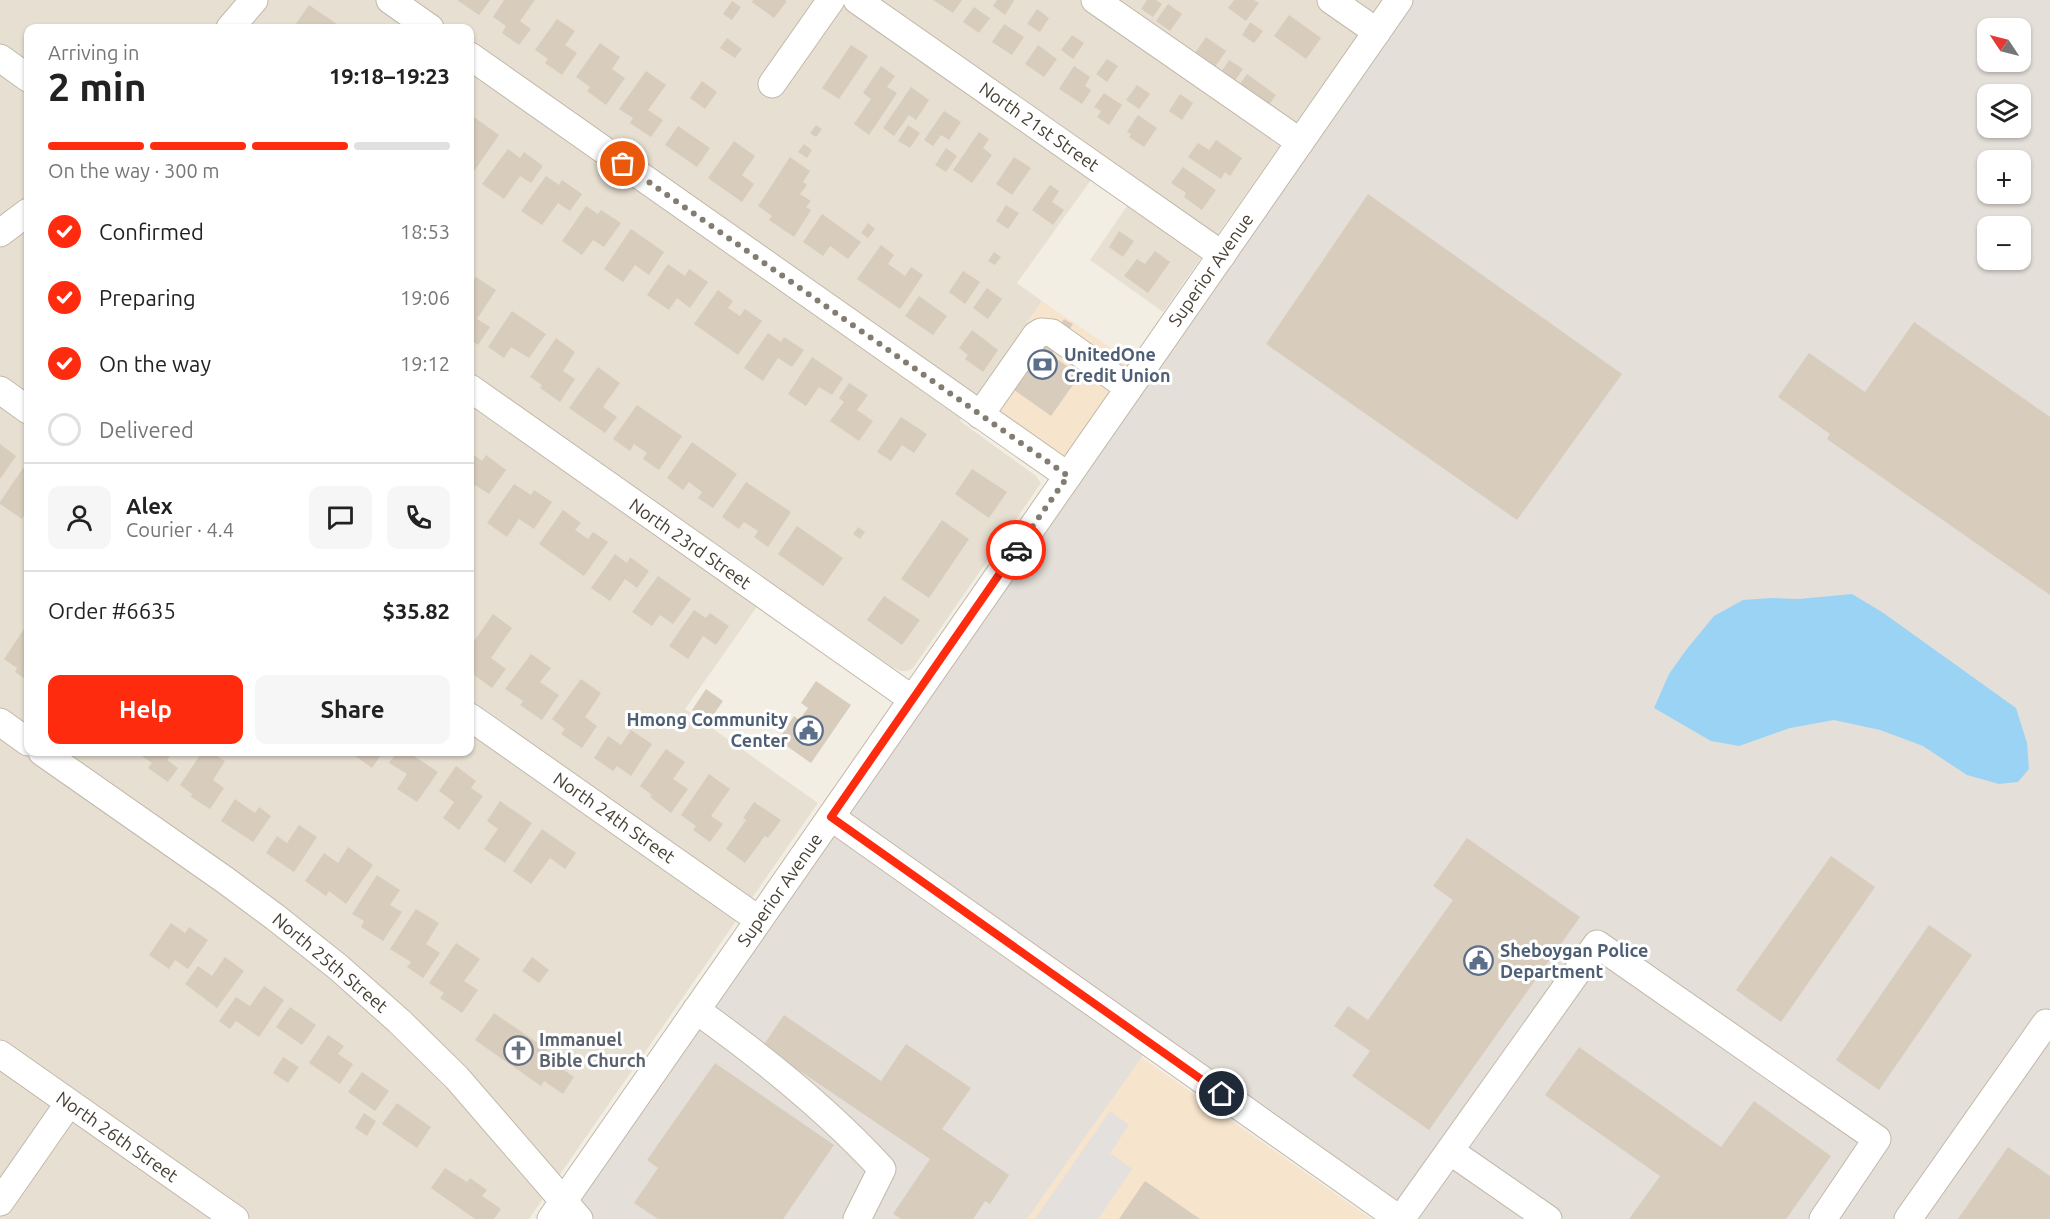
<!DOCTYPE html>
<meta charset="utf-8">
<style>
:root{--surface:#fff;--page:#f6f6f6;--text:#222;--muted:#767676;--line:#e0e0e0;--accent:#ff2b0f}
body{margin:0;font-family:Ubuntu,sans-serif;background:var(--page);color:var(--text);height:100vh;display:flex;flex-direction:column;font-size:22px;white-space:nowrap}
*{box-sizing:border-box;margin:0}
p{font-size:20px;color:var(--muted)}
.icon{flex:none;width:33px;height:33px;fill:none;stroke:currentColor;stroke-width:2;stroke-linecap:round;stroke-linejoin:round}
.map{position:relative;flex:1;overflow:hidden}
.sheet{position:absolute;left:24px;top:24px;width:450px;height:732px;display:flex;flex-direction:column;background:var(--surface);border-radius:12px;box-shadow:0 2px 4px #0004}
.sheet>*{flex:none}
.needle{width:39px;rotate:305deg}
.buttons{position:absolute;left:1977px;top:18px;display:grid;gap:12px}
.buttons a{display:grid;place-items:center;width:54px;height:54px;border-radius:12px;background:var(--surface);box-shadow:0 2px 4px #0004;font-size:30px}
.pin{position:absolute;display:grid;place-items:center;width:51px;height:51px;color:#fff;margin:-26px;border:3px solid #fff;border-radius:50%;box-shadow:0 2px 6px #0007}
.courier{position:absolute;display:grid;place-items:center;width:60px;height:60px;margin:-30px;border:4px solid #ff2b0f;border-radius:50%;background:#fff;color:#222;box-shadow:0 2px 8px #0007}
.summary em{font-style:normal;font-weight:700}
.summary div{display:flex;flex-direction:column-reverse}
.summary{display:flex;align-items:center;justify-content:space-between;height:102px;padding:0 24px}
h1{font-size:39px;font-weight:700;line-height:45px}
.bar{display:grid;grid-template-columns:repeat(4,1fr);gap:9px 6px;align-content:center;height:72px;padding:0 24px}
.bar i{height:8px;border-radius:4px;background:var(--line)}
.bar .active{background:var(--accent)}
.bar p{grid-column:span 4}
.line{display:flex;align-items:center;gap:15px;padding:0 24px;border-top:2px solid var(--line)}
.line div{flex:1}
.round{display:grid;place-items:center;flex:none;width:63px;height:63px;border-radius:12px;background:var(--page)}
ol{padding:0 24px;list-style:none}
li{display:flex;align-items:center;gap:18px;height:66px}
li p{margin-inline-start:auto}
li .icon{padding:6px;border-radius:50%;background:var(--accent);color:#fff;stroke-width:4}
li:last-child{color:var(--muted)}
li i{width:33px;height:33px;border:3px solid var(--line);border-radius:50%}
.cta{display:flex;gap:12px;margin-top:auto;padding:12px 24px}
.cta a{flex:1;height:69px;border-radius:12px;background:var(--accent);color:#fff;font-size:24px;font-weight:700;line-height:69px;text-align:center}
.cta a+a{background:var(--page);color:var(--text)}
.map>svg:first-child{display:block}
.residential{fill:#e7e0d2;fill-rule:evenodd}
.commercial{fill:#f7e4cd}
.industrial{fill:#e5dfd9;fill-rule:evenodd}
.parking{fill:#e3e0dd}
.water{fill:#9bd3f5}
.building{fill:#d8ccbc}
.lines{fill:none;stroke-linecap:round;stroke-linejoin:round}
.minor-casing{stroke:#c2b8a9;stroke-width:29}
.minor{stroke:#fff;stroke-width:27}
.done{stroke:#837c71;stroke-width:6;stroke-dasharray:0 10.8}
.route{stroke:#ff2b0f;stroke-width:8}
.labels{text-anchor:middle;stroke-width:6;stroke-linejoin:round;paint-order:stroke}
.street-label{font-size:18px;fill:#463e33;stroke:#fff}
.service-label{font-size:18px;font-weight:bold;fill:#4e5e75;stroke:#fff;text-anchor:start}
.worship-label{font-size:18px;font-weight:bold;fill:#5b616d;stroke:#fff;text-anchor:start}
</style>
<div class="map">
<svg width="2050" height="1219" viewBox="0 0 2050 1219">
<rect width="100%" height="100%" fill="#f3eee4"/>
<!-- residential -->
<path class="residential" d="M0,0h1382l-219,312 -73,-52 52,-76 -36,-25 -89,124 25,18 -82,120 76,55 5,7 -128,185 -6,3h-6l-9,-4 -119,-83 -88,125 133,94 -289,416h-529zM28,28h442v724h-442z"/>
<!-- commercial -->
<g class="commercial">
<polygon points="1042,301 1142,369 1068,476 969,408"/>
<polygon points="1141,1057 1371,1219 1027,1219"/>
</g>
<!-- industrial -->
<path class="industrial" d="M1399,0h651v1219h-651l-248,-175 -124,175h-448l-15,-18zM1988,28h32v34h-32zM1988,94h32v34h-32zM1988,160h32v34h-32zM1988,226h32v34h-32z"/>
<!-- parking -->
<polygon class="parking" points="1110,1111 1129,1125 1110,1153 1132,1169 1098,1219 1035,1219"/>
<!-- water -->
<polygon class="water" points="1852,594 1882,612 2016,708 2027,743 2029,769 2018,782 1999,784 1967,775 1923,746 1880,730 1834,720 1790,728 1739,746 1711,741 1654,708 1669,674 1686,650 1714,616 1743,600 1771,598 1799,599"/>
<!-- building -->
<g class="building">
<polygon points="457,0 490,0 479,15"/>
<polygon points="504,0 535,0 520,21 531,29 519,45 502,33 506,26 493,17"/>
<polygon points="753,0 785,0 787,1 774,18 752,2"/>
<polygon points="933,0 962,0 953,13"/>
<polygon points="997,0 1013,0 1014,1 1005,15 993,6"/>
<polygon points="1147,0 1156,0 1162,4 1153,17 1141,9"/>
<polygon points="1234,0 1254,0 1259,3 1246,21 1228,8"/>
<polygon points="732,1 741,7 732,20 723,14"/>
<polygon points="1168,4 1182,14 1170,31 1156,21"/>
<polygon points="309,5 343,28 293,28"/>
<polygon points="974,7 990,18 979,33 963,22"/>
<polygon points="1037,9 1049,18 1040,32 1027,24"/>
<polygon points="1289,15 1321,38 1306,59 1274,36"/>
<polygon points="557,19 575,31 565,45 577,53 562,75 545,63 548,59 535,50"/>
<polygon points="1250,22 1263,31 1254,43 1242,35"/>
<polygon points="1004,24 1024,37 1012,55 992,42"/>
<polygon points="1072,35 1084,43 1073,59 1061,50"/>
<polygon points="1206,37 1226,51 1215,67 1195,53"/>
<polygon points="727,38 742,49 735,58 720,48"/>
<polygon points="600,43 620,57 612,69 625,78 606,105 587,91 590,87 576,77"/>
<polygon points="851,45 868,56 839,99 822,88"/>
<polygon points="1038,45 1057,59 1044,77 1025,64"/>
<polygon points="1107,59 1118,66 1107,82 1096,74"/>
<polygon points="1229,60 1243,69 1233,83 1220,74"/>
<polygon points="881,66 895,76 887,87 897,93 869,135 854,124 871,99 863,93"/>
<polygon points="1074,66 1090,77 1085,86 1091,90 1082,104 1059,89"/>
<polygon points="646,71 666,85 648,110 663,120 651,137 630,123 633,118 619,109"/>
<polygon points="1247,74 1276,95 1264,112 1235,91"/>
<polygon points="702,81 717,92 705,109 690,98"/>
<polygon points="1137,85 1150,94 1139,109 1126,100"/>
<polygon points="911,87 929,100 916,120 909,115 894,136 883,128"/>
<polygon points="1104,93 1122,105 1109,125 1097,117 1101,111 1094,107"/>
<polygon points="1180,94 1193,103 1182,120 1169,111"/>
<polygon points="944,111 961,122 949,140 941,135 933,146 924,140"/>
<polygon points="1138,115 1157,128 1144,147 1129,137 1131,134 1127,132"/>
<polygon points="474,117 499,135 470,177 470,123"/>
<polygon points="816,125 822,129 816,137 810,133"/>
<polygon points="908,125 920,133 910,148 898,141"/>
<polygon points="678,126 710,148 697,167 665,145"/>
<polygon points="979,132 989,139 983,148 992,155 972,183 953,170"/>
<polygon points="1216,140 1242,158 1230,176 1225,172 1221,179 1188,157 1198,143 1209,150"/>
<polygon points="734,141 755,156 742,175 754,184 742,202 708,178"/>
<polygon points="804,144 812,150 807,158 798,152"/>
<polygon points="946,148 957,156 946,172 935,165"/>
<polygon points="508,149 520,158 524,152 543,166 531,183 520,176 504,199 482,184"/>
<polygon points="790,157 810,171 803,182 807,185 800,194 811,201 806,207 811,210 794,237 769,220 772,216 758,206"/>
<polygon points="1014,157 1031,168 1012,195 996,184"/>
<polygon points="1183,167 1216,190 1202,210 1184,197 1186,193 1171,183"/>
<polygon points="546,176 559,185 562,180 582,194 570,211 558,203 542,225 521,211"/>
<polygon points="1050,185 1059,191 1052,202 1064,210 1053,225 1032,210"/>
<polygon points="1368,194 1622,374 1517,520 1266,344"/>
<polygon points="1006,205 1019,213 1008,229 996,221"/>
<polygon points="586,206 598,214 601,210 621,223 604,247 593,240 582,255 562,241"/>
<polygon points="822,214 861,242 848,259 830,246 823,256 803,242"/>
<polygon points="868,223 875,229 868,238 861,233"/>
<polygon points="631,229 664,252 649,275 635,265 623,282 604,269"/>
<polygon points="1119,231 1134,241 1123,257 1109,247"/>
<polygon points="881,245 894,255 888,264 905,276 911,267 923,275 900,309 857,279"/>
<polygon points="1155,251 1170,262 1148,293 1124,276 1137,259 1145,264"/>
<polygon points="994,252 1001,257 995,265 988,261"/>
<polygon points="668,264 685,276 689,269 708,282 690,308 677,298 669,310 647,295"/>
<polygon points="963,271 980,282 965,304 949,292"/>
<polygon points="476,277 496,290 477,319 490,327 478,345 470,339 470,286"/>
<polygon points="987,288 1002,299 988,319 973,308"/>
<polygon points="718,290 733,301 728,308 740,316 745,309 762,321 738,355 694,324"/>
<polygon points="919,296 947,316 933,335 905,316"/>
<polygon points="512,311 546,334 529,358 511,347 504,358 488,347"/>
<polygon points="1064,319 1073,324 1051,355 1080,375 1051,416 1007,385 1030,352 1043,350"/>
<polygon points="1914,322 2050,417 2050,595 1827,439 1830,434 1778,397 1809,353 1865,392"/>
<polygon points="972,330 998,350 983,372 965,359 968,355 959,348"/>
<polygon points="768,333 781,342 784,337 804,350 792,367 778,358 763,381 744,368"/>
<polygon points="556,338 575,352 563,371 575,379 560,402 540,388 542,385 530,377"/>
<polygon points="812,357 843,378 832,395 819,387 806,406 788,394"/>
<polygon points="598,367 620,383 603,407 617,417 605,433 569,408"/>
<polygon points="849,383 868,395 857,410 873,421 859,441 830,421 844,402 839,398"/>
<polygon points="637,405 682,436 659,470 643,459 647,453 634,444 630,451 613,439"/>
<polygon points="901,417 927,434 914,453 902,445 891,461 877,452"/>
<polygon points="692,442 737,474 713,508 698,498 702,492 689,482 683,490 667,478"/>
<polygon points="0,444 16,456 0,479"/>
<polygon points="470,452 482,461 486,455 506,470 489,494 475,485 470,493"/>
<polygon points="23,468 28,472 28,509 22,519 0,504 0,502"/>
<polygon points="972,469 1007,492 989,518 955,494"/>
<polygon points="746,482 791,512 768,547 754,537 758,531 744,522 739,529 722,517"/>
<polygon points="514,484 531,495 534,490 552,502 534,529 519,519 507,537 487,523"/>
<polygon points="563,510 581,523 575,530 588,539 593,532 608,542 584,576 539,544"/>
<polygon points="942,520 969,539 929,598 901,579"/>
<polygon points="797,526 843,558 823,586 778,554"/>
<polygon points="858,527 865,532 860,539 853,534"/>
<polygon points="615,554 627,563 630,557 649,571 637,588 625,579 610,601 591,588"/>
<polygon points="658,576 691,599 673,624 660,615 652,626 632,612"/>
<polygon points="884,596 920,620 902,645 867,620"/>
<polygon points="694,610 706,618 710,613 729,626 716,645 703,636 688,659 669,646"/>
<polygon points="493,614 512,628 491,658 506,669 492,688 470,672 470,647"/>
<polygon points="28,623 28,681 15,672 17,668 4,659"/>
<polygon points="531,654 551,668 540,682 559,695 542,720 520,705 523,701 505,689"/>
<polygon points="581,679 601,693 585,717 597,726 582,748 561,734 565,729 552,719"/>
<polygon points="816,681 851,705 811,763 778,740 794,716 799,720 808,708 801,703"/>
<polygon points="706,689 723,701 709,721 692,710"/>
<polygon points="631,730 652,744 631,776 617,766 613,771 594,758 608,736 621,745"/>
<polygon points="666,749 685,762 673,779 688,789 671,813 650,797 652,795 640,786"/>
<polygon points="143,752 173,752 167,760 178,768 168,782 148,768 152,763 140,755"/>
<polygon points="202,752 211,752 225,761 213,780 224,788 210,809 191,797 192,794 180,785"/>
<polygon points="352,752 383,752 372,768 351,753"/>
<polygon points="397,752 417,752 414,756 438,772 417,802 397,789 407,774 389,763"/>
<polygon points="456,766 476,781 471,788 483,796 459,830 443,818 454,802 439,791"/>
<polygon points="709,774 730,789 711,816 723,824 710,842 693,830 696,826 681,815"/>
<polygon points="235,799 255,813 259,807 271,816 253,842 221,821"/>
<polygon points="500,801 532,823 505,863 484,849 498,829 487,821"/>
<polygon points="754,802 781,820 768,838 765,836 745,863 726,849 746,820 743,818"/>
<polygon points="299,825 317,837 294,872 266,853 277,836 287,843"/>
<polygon points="542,829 576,853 565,869 550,858 531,884 513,871"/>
<polygon points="1467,838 1580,917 1429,1130 1352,1076 1370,1051 1334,1026 1348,1006 1368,1020 1453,900 1433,886"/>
<polygon points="348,847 373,865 346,904 329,891 326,896 305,881 324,853 338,863"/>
<polygon points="1831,856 1875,887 1781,1022 1736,990"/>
<polygon points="377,875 400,890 390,905 402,912 383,941 361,927 364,921 352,914"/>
<polygon points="416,909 439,923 426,944 440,953 423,978 407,967 411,962 390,949"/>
<polygon points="171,923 185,933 189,927 208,940 188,969 175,960 169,969 149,955"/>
<polygon points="1929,925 1972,955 1879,1090 1836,1060"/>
<polygon points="456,943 480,959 464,981 478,990 462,1013 440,998 444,993 429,983"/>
<polygon points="225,957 244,971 217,1008 185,984 198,966 212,976"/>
<polygon points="532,957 549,970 539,983 522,971"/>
<polygon points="264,986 284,1000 259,1037 236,1021 230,1029 219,1021 236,997 250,1006"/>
<polygon points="290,1007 316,1025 302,1045 276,1027"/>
<polygon points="494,1013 561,1059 557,1065 574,1077 563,1094 544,1081 541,1086 475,1040"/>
<polygon points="784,1015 881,1081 906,1044 971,1088 942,1129 1009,1175 990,1204 985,1201 973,1219 901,1219 893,1214 930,1159 763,1046"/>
<polygon points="328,1035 344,1046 338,1054 353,1064 340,1084 309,1063"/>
<polygon points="1579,1047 1721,1147 1754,1101 1831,1156 1786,1219 1629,1219 1660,1176 1545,1095"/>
<polygon points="283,1057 299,1067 288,1083 273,1073"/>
<polygon points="715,1063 834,1145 783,1219 658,1219 634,1203 658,1168 647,1160"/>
<polygon points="362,1072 389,1091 375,1111 348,1092"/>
<polygon points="397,1103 431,1127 417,1148 382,1124"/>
<polygon points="364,1113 376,1121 367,1136 355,1128"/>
<polygon points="2008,1147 2050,1176 2050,1219 1958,1219"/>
<polygon points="445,1168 467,1182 470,1178 487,1190 482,1196 501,1209 494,1219 475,1219 431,1188"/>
<polygon points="1145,1181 1200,1219 1119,1219"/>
</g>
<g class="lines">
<defs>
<g id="minor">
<polyline points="390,0 430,28"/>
<polyline points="857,0 1222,255"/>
<polyline points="1095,0 1300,142"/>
<polyline points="1331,0 1377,32"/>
<polyline points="230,28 254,0"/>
<polyline points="470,56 1068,476"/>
<polyline points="0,58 28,78"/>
<polyline points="772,84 831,0"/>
<polyline points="0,233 28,212"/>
<polyline points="470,388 912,699"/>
<polyline points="0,390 28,410"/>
<polyline points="980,415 1036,335 1041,332 1052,333 1129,388"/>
<polyline points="470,717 759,920"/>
<polyline points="0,722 28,742"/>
<polyline points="42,752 225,880 275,917 338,967 399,1021 457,1078 579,1219"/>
<polyline points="831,817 1399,1219"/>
<path d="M696,1010c66,47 131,99 186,159l-25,50"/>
<polyline points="0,1054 235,1219"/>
<polyline points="1450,1151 1548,1219"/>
<polyline points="0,1202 69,1103"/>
<polyline points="551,1219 1399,0"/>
<polyline points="1401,1219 1597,944 1877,1139 1823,1219"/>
<polyline points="1908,1219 2046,1023 2050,1026"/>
</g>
</defs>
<!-- minor casing -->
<use href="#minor" class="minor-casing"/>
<!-- minor -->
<use href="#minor" class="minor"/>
</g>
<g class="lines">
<!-- done -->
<polyline class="done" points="623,164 1068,476 1016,550"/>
<!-- route -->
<polyline class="route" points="1016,550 831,817 1222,1094"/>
</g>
<!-- icons -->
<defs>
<symbol id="bank-ring" viewBox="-11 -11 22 22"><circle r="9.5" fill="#fff" stroke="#5c6f8a" stroke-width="1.5"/><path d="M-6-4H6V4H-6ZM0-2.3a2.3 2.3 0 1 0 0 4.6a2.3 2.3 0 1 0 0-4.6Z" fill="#5c6f8a"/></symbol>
<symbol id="civic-ring" viewBox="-11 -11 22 22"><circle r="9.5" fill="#fff" stroke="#5c6f8a" stroke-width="1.5"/><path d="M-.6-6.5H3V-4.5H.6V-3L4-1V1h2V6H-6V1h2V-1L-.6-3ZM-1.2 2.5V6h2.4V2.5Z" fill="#5c6f8a"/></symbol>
<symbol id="church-ring" viewBox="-11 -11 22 22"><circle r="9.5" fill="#fff" stroke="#6b7280" stroke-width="1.5"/><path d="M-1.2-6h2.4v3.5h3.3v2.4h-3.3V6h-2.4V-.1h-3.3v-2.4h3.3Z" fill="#6b7280"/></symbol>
</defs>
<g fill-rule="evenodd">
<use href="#bank-ring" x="1026" y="348" width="33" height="33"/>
<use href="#civic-ring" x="792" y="714" width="33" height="33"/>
<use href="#civic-ring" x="1462" y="944" width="33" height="33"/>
<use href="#church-ring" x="502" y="1034" width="33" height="33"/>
</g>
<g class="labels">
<!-- street labels -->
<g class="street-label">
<text transform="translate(1039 127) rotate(35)" y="6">North 21st Street</text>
<text transform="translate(1211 270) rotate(-55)" y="6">Superior Avenue</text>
<text transform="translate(690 544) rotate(35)" y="6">North 23rd Street</text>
<text transform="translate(614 818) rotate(35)" y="6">North 24th Street</text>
<text transform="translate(780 890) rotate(-55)" y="6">Superior Avenue</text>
<text transform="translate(330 963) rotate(40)" y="6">North 25th Street</text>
<text transform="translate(117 1137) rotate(35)" y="6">North 26th Street</text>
</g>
<!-- service labels -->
<g class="service-label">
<text x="1064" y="361">UnitedOne<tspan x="1064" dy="21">Credit Union</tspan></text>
<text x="788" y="726" text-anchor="end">Hmong Community<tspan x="788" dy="21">Center</tspan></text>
<text x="1500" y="957">Sheboygan Police<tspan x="1500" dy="21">Department</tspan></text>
</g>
<!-- worship labels -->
<g class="worship-label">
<text x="539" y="1046">Immanuel<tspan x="539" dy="21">Bible Church</tspan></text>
</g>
</g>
</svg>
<div class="buttons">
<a><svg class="needle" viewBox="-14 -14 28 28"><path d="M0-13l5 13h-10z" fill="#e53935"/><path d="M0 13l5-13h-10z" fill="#767676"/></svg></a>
<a><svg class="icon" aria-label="layers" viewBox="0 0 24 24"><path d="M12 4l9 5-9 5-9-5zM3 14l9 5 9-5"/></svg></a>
<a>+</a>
<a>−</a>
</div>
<div class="pin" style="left:623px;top:164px;background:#ea580c"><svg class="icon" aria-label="bag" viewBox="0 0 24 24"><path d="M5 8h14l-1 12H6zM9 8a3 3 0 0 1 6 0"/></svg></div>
<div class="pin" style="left:1222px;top:1094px;background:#1f2937"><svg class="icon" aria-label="home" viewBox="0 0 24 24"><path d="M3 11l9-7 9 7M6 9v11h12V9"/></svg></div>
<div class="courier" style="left:1016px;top:550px"><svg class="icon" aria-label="car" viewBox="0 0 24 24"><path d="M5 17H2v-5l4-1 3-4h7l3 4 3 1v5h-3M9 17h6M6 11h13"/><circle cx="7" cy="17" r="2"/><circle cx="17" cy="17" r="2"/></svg></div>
<section class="sheet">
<div class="summary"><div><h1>2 min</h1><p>Arriving in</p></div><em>19:18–19:23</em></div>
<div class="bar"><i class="active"></i><i class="active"></i><i class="active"></i><i></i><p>On the way · 300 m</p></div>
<ol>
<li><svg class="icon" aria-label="check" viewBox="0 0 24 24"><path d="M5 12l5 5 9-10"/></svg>Confirmed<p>18:53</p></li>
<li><svg class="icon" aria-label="check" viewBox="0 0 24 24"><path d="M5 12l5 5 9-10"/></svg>Preparing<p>19:06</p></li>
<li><svg class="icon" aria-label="check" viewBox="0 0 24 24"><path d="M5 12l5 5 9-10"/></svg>On the way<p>19:12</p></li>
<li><i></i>Delivered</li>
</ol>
<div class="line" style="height:108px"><a class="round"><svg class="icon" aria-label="person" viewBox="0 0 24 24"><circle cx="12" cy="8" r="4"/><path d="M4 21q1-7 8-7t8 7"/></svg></a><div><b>Alex</b><p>Courier · 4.4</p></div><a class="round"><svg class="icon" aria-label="chat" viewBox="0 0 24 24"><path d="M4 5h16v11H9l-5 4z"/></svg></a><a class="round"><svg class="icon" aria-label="phone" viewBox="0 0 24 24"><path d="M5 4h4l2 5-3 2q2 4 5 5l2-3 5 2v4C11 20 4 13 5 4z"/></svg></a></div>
<div class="line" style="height:78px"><div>Order #6635</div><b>$35.82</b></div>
<div class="cta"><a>Help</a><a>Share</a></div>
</section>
</div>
